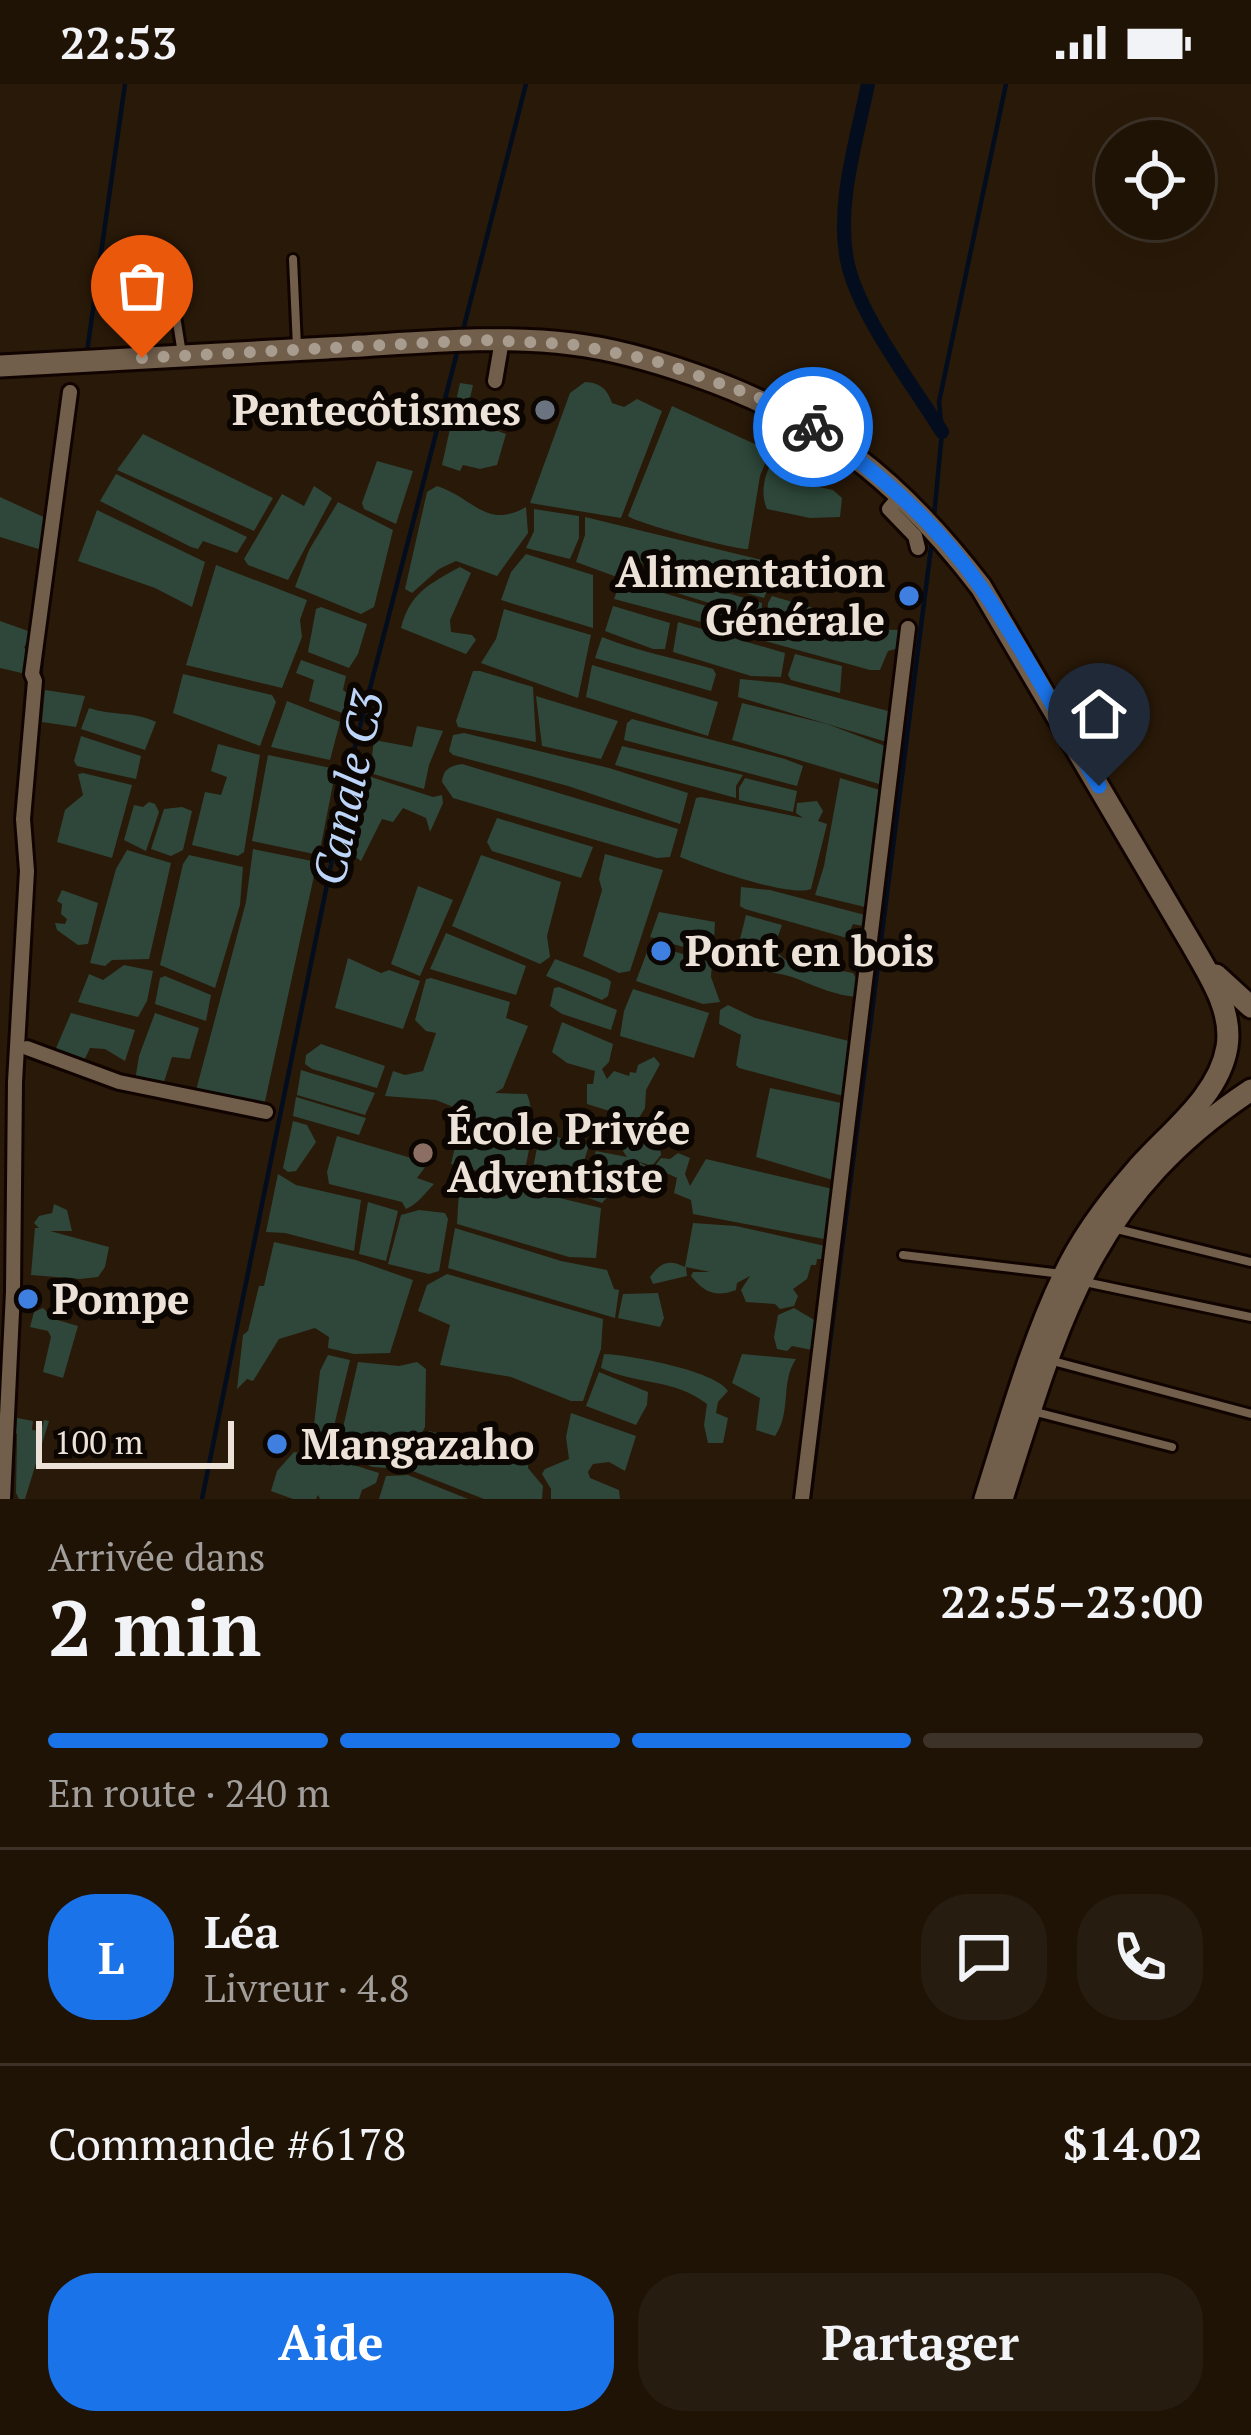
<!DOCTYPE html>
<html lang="fr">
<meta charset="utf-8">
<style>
:root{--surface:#1f1306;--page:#271c10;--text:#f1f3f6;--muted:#a19e9b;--line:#3c3228;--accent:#1a73e8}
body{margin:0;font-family:"PT Serif",serif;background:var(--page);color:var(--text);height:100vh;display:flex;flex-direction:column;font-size:45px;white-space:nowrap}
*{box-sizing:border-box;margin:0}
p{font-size:39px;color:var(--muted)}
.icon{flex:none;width:66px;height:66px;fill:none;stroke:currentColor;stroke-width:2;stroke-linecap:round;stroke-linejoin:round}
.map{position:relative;height:1415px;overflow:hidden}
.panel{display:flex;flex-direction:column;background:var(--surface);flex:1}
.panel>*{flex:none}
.fabs{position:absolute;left:1095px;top:36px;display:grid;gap:24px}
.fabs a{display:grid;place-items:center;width:120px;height:120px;border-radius:50%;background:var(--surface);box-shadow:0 12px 48px #0002,0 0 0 3px var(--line);font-size:60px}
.scale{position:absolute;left:36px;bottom:30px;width:198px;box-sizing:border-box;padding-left:12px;border:6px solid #ede2d8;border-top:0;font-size:33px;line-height:42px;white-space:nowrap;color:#ede2d8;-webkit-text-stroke:9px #0c0602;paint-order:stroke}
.pin{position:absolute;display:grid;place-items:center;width:102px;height:102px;color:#fff;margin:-123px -51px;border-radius:50% 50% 50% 0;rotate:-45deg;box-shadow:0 0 12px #0007}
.pin .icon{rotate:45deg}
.courier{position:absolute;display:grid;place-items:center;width:120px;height:120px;margin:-60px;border:9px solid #1a73e8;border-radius:50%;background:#fff;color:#222;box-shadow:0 3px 15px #0007}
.summary em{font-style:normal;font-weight:600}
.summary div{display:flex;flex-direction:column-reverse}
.summary{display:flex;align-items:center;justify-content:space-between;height:204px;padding:0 48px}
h1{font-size:78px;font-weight:600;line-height:90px}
.bar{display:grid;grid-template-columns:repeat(4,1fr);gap:18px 12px;align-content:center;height:144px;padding:0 48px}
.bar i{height:15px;border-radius:9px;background:var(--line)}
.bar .active{background:var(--accent)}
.bar p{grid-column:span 4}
.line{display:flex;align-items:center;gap:30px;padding:0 48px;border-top:3px solid var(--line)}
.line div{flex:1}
.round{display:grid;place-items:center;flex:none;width:126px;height:126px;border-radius:48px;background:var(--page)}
.primary-button{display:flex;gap:24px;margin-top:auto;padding:24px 48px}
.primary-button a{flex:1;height:138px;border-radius:48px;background:var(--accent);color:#fff;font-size:48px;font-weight:600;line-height:138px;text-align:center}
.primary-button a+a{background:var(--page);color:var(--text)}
.status{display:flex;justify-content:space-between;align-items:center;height:84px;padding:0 60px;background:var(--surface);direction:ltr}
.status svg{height:33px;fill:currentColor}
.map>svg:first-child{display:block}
.green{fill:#2e473a}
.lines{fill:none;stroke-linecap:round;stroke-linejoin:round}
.stream{stroke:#030d1e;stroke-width:4.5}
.canal{stroke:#030d1e;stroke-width:14}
.service-casing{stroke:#110400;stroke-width:14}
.minor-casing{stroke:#110400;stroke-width:20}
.secondary-casing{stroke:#110400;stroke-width:27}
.service{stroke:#715e4b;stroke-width:8}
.minor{stroke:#715e4b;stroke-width:14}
.secondary{stroke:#715e4b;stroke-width:21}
.done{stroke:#a89c8f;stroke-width:12;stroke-dasharray:0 21.6}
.route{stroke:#1a73e8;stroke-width:15}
.worship-dot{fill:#6b7280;stroke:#0c0602;stroke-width:4.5}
.shop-dot{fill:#3f7fe0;stroke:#0c0602;stroke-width:4.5}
.education-dot{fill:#8d6e63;stroke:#0c0602;stroke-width:4.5}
.labels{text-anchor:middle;stroke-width:12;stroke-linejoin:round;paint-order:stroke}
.poi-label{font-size:42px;font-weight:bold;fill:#ede2d8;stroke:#0c0602;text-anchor:start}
.water-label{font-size:45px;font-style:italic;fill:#bcd5f8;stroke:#0c0602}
</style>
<div class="status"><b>22:53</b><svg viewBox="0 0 49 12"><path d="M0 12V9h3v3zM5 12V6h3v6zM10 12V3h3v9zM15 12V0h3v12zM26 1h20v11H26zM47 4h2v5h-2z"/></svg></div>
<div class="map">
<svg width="1251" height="1415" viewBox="0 0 1251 1415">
<rect width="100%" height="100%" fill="#291908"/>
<!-- green -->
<g class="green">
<path d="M585,298c16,1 22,7 27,21l12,4 13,-8 25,12 -41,107 -91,-15 40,-110z"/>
<polygon points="460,299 473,301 468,323 495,331 495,346 506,350 497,381 480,385 463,381 460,387 442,381"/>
<path d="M672,322l98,45 -10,25 -12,73c-13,1 -112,-26 -120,-33z"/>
<polygon points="143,350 273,414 254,447 117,386"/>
<path d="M774,375l23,11 7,14 29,6 9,8 -2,19 -30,1 -43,-9c-7,-15 -3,-36 7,-50z"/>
<polygon points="377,377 413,387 396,440 364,425 362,419"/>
<polygon points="116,390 247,453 237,469 203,457 198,465 191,463 100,417"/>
<polygon points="314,402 332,414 288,496 248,481 244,475 282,410 304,422"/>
<path d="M437,402c37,12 49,44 89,21l2,26 -31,43 -41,-15 -17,8 -27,24 -7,-4 22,-97z"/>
<polygon points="0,413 48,435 45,467 0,453"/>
<polygon points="338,418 393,446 374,523 361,530 295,503 309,466"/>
<polygon points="534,425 579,432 579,454 570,475 526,464 534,447"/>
<polygon points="97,426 205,478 192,523 155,504 78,477"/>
<polygon points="585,433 778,480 764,514 624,474 617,493 576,478 585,451"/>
<polygon points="526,470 593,491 593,544 501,516 511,488"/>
<polygon points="216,481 307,516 300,536 302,553 282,604 186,581"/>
<path d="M460,483l11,6 -21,47 1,12 21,3 4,5 -10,14 -65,-26c9,-35 28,-44 59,-61z"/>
<polygon points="651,487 762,519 761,535 648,500"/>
<polygon points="621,496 762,539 758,553 614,515"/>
<polygon points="772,512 854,536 863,545 900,546 899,564 888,567 880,586 870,586 765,557 768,519"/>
<polygon points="613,522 670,539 665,565 653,565 605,547"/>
<polygon points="321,523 367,540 358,570 349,584 308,568 316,525"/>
<polygon points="504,525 591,551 578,614 481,579 496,555"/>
<polygon points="0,537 31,548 24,564 29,566 26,590 0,584"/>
<polygon points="678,538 785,569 781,593 751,592 673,568"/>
<path d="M602,553c37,15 73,21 111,32l3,5 -5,17 -116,-33z"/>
<polygon points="795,570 842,582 840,609 791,596 788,591"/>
<polygon points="301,576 346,592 343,606 351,612 345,630 309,617 314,596 296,589"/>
<polygon points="592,581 718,618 708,652 586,613"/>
<polygon points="480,587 533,603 536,658 458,643 456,637 473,587"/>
<polygon points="183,590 272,611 276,618 260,662 173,629"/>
<polygon points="740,595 781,599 892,628 890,659 738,613"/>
<polygon points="45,606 85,612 76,643 42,638"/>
<polygon points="536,612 618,637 601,675 542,662"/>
<polygon points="287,617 340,638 330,676 271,663"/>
<polygon points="742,619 827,640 893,665 886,702 732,656"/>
<path d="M89,624c23,8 44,3 67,14l-11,28 -64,-21z"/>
<polygon points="632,635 785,675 803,682 797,702 624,656 627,639"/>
<polygon points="417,642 443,647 429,681 424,705 370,689 374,656 412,663"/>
<polygon points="464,649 609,684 688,709 680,740 568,702 453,671 449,667 453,651"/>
<polygon points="81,652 141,672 136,695 77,682 74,677"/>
<polygon points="218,660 260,671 244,768 238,772 192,761 205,708 221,711 227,693 211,687"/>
<polygon points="622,662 743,691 736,702 736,714 615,681"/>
<polygon points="268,671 336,685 319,771 252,757"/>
<path d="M462,680l216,65 -8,28 -13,1 -204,-60 -11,-16c1,-13 8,-16 20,-18z"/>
<polygon points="83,689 132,701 112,774 57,758 65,726 83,711 78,690"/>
<polygon points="368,692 433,713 442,711 443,719 430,748 426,734 403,724 393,738 382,735 361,777 349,768 349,760 361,704"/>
<polygon points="745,694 797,707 793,728 739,716 739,704"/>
<polygon points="840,694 883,707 865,823 815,811 824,782"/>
<path d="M701,713l102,21 -7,-5 1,-10 20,-2 6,10 -5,10 9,3 -16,65c-21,9 -107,-22 -131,-32l16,-59z"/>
<polygon points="149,718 155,720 159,728 146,767 124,756 134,721 143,723"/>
<polygon points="182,723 192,727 183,766 171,772 151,765 164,725"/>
<polygon points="497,734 593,763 581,794 492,767 487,758"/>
<polygon points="253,765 317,778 264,1022 195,1010 246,818"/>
<polygon points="127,766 171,779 149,875 112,876 105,882 90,879 116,785"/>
<polygon points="605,770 663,786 630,887 619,889 583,872 602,806 599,795"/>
<polygon points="189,771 243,783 240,821 215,904 160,881 183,780"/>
<polygon points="481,771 561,798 547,852 550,873 540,880 452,842"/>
<polygon points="418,802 453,816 420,892 391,880"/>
<polygon points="741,803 770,806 865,831 863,842 853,840 847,854 745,825 740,822"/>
<polygon points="62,806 98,819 88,860 78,861 57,846 55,839 65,840 67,835 61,830 62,820 57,817"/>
<polygon points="659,828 715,838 713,872 650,853"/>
<polygon points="746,831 782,841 774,863 740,855"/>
<polygon points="446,849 526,882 516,911 430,885"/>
<polygon points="650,860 712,879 711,893 720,918 703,920 636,897"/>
<path d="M751,860l23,6 13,11 66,12 5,8 -1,16c-22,-2 -38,-9 -57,-17 -23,-10 -53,-8 -79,-18l5,-16z"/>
<polygon points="348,874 381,889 389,886 420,897 403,945 335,924"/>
<polygon points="555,875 608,895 611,898 608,912 602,916 546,892"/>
<polygon points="124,881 153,887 147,917 138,933 78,918 89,890 103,896"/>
<polygon points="165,892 211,911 206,937 155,920 160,894"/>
<path d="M431,894l79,24 -4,16 22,8 -25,62 -8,5 32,1c11,27 1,60 -5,89l-71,-19 11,-47 -4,-8 -22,-9 -51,-4 8,-25 12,4 18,-4 13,-38 -10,-2 -11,-11 11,-41z"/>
<polygon points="559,903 617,926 611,946 562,930 550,922 554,904"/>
<polygon points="633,905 709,929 694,974 620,952 624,927"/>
<polygon points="728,921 755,934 853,958 847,1013 739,984 736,981 741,951 719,940 720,926"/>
<polygon points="71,929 135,946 125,977 105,965 90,964 83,979 54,969"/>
<polygon points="155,929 199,944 190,975 172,973 162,1004 135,997 139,972"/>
<polygon points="562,938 613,960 609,978 602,985 607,995 614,987 629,992 630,988 636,989 638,981 654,973 660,980 646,1006 645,1024 631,1047 625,1046 616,1029 587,1020 587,1000 593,1000 595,987 567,979 552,968"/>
<polygon points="321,960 385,982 377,1004 312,985 305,980 306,971"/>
<polygon points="301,986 375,1009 365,1031 297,1011"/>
<polygon points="770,1004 846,1020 836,1097 756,1073"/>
<polygon points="296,1013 366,1034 359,1051 293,1032"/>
<polygon points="293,1037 307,1041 316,1058 296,1087 288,1088 283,1084"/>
<polygon points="540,1049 589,1061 574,1110 530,1099"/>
<path d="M337,1052l91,27 -11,15 17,6c-9,9 -16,20 -28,25l-4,-7 -73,-18 -2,-12z"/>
<polygon points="628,1052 660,1063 661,1071 652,1082 637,1077 652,1085 637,1108 615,1104 602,1119 581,1111 596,1067 627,1073 623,1067"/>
<polygon points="678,1069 690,1074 685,1090 690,1102 706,1075 837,1106 829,1156 693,1130 691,1116 674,1109 677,1094 654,1083 661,1074 670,1075"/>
<polygon points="278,1090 296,1101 361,1116 354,1167 285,1149 266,1148"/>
<polygon points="460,1090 601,1124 596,1174 569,1173 457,1140"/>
<polygon points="368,1118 398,1127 386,1177 359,1170"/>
<polygon points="54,1120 67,1126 72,1147 50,1147 109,1163 105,1183 98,1193 80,1195 31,1191 35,1144 39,1144 34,1139 39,1132 52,1129"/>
<polygon points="419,1126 445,1129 448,1135 439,1187 429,1190 388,1180 401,1131"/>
<path d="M693,1139l43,3 89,20 -2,13h-6l-1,6h-5l-4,14 -14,10 5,7 -4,10 -14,3 -5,-5 -29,-2 -5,-12 9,-14 -13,7 -1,7c-21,8 -32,2 -45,-14l2,-4h17l-24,-5 1,9 -34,8 -3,-7c11,-15 19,-18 35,-10z"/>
<polygon points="455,1144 561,1177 607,1186 614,1205 619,1206 615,1234 448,1184"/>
<polygon points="274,1158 356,1176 413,1196 390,1269 354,1270 328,1264 329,1253 315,1244 279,1255 253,1297 247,1295 237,1305 243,1251 248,1247 259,1202 264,1202"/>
<polygon points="447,1190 603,1235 601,1265 583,1317 571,1317 511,1293 440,1281 450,1241 418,1227 427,1201"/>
<polygon points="623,1210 658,1209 664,1234 660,1243 618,1234"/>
<polygon points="43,1224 54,1235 78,1242 63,1294 43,1288 51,1253 48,1247 30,1243 34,1228"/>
<polygon points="794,1224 821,1240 812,1266 792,1262 787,1267 777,1265 774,1253 778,1231"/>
<path d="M604,1270c27,1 112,17 124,37l-10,11 -2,11 12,5 -5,25h-15l-4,-18 3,-21c-34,-26 -66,-18 -106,-36z"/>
<path d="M742,1270l54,5c-16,23 -4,53 -21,77l-19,-6 4,-32 -28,-15z"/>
<polygon points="328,1271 350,1276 327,1371 304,1365 306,1355 313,1350 320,1287"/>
<polygon points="358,1278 399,1282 417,1278 426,1285 425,1343 402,1385 373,1383 337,1370"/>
<polygon points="599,1288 648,1308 647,1321 636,1341 586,1322"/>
<polygon points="571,1329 636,1352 625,1387 609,1378 593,1380 588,1388 590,1394 619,1406 620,1415 551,1415 551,1405 542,1390 545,1385 569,1375 566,1353"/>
<polygon points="12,1333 33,1337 32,1346 41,1347 44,1336 49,1337 25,1415 19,1415 16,1409 17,1350 11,1346"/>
<polygon points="429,1347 529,1372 528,1384 543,1402 542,1415 484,1415 410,1386"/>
<polygon points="294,1368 318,1372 330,1382 341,1377 379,1389 376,1399 362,1406 359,1415 320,1415 318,1411 316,1415 293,1415 271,1407 277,1387"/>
<polygon points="408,1391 468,1415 469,1415 379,1415 386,1392"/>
</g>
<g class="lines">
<!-- stream -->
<g class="stream">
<polyline points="462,250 526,0"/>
<polyline points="87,268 125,0"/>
<polyline points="934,433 942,348 939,318 1006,0"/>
<polyline points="40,595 45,541"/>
<polyline points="11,1415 17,1265"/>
<polyline points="202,1415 356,658 459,261"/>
<polyline points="810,1415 932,456"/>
</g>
<!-- canal -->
<path class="canal" d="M868,0c-11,55 -32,120 -21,176 10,53 66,125 95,172"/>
<defs>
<g id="service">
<polyline points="293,175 297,263"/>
<polyline points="176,182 176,232 182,270"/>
<polyline points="1117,1145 1251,1178"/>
<polyline points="903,1171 1062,1190"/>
<polyline points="1085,1198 1251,1233"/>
<polyline points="1049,1276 1251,1330"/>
<polyline points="1032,1327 1172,1363"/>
</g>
<g id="minor">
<polyline points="495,297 502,256"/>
<polyline points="901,411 889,425 915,452 918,464"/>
<polyline points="27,964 119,998 266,1028"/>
<polyline points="3,1415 13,1208 15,998 27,787 23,735 35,597 32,590 70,308"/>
<polyline points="802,1415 908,544"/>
</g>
<g id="secondary">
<path d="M0,282c109,-6 218,-12 327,-18 81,-4 164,-14 245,-4 42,5 83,17 123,31 129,45 203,104 286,212l211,358c17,30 41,65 35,102 -8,50 -60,87 -91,123 -27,31 -55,68 -72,105 -34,71 -55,149 -79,224"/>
<polyline points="1216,891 1251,923"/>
<path d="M1002,1415c56,-175 86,-301 249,-409"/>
</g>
</defs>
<!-- service casing -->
<use href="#service" class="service-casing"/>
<!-- minor casing -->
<use href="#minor" class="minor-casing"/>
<!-- secondary casing -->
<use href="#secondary" class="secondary-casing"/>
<!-- service -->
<use href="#service" class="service"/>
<!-- minor -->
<use href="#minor" class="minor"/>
<!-- secondary -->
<use href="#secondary" class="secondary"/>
</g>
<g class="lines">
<!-- done -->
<polyline class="done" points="142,274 480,256 570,260 652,276 688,288 758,313 813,343"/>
<!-- route -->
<path class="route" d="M813,343c64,44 123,95 167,159 44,63 80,134 119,200"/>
</g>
<!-- markers -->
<circle class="worship-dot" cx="545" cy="326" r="12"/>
<g class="shop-dot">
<circle cx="909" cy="512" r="12"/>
<circle cx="661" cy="867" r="12"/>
<circle cx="28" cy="1215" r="12"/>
<circle cx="277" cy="1360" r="12"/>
</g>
<circle class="education-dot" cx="423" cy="1069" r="12"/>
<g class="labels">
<!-- poi labels -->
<g class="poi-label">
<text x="521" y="341" text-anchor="end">Pentecôtismes</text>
<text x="885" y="503" text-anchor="end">Alimentation<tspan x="885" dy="48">Générale</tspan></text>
<text x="685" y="882">Pont en bois</text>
<text x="447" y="1060">École Privée<tspan x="447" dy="48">Adventiste</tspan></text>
<text x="52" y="1230">Pompe</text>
<text x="301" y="1375">Mangazaho</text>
</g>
<!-- water labels -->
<g class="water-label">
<text transform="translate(348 704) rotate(-78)" y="16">Canale C3</text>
</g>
</g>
</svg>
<div class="fabs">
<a><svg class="icon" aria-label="locate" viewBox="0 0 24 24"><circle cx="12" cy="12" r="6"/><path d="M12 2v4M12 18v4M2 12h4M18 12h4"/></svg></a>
</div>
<div class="scale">100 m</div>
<div class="pin" style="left:142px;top:274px;background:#ea580c"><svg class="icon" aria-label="bag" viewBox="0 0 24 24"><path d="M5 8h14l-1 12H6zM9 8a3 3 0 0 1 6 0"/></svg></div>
<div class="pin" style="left:1099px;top:702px;background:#1f2937"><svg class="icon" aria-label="home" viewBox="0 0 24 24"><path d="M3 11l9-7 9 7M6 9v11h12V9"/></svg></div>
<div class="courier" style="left:813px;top:343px"><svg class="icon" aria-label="bike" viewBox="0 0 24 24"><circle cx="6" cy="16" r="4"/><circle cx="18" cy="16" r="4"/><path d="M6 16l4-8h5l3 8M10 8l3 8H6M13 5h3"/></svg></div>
</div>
<section class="panel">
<div class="summary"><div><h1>2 min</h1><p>Arrivée dans</p></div><em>22:55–23:00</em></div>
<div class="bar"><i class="active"></i><i class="active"></i><i class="active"></i><i></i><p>En route · 240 m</p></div>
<div class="line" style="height:216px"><b class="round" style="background:var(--accent);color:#fff">L</b><div><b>Léa</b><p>Livreur · 4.8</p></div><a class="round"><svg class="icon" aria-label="chat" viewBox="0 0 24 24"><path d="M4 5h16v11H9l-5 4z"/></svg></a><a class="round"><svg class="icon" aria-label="phone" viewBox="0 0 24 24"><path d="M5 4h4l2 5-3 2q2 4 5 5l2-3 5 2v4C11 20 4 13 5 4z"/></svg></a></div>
<div class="line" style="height:156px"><div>Commande #6178</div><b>$14.02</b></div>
<div class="primary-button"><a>Aide</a><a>Partager</a></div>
</section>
